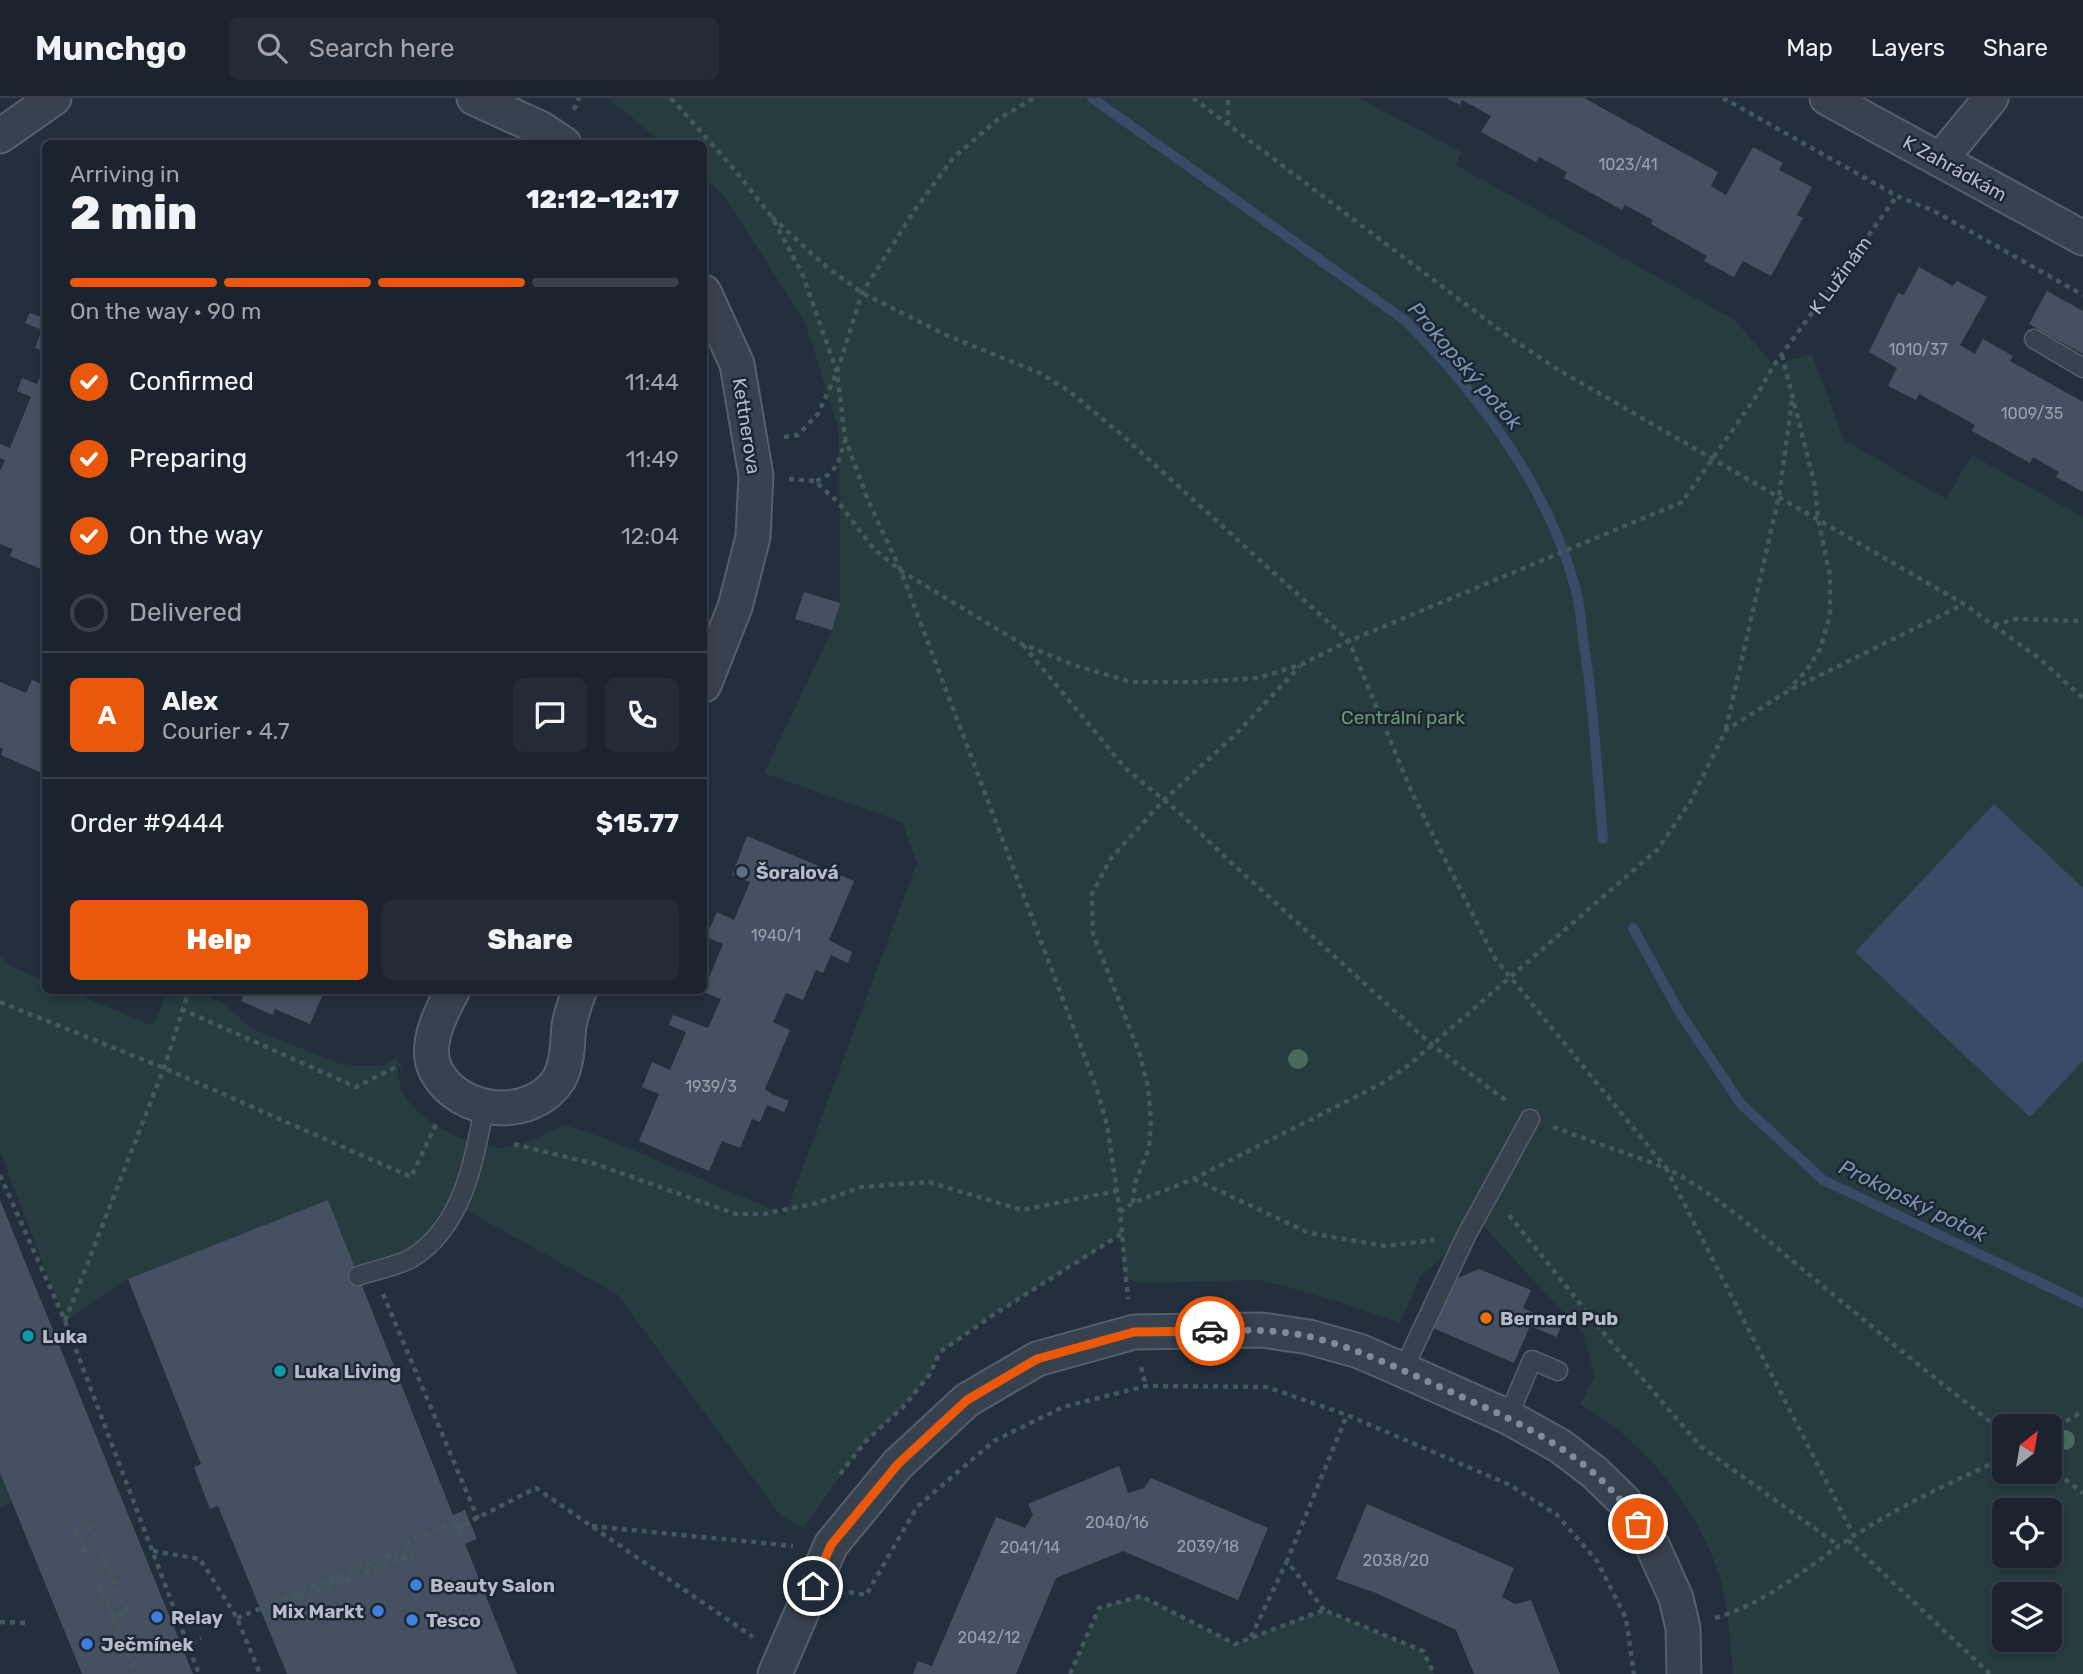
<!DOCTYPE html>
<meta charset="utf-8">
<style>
:root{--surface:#1b232e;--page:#242b36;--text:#f1f3f6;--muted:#a0a4aa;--line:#39404a;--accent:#ea580c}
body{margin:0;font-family:Rubik,sans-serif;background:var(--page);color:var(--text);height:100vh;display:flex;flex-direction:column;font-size:26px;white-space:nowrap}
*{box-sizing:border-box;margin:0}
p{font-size:23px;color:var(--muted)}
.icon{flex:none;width:38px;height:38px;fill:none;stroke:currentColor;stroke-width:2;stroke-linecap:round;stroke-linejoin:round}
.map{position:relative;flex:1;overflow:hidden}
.panel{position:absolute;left:42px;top:42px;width:665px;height:854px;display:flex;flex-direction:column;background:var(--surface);border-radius:10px;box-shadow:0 4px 10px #0003,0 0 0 2px var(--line)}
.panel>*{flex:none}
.needle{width:46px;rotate:31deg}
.buttons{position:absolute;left:1992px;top:1316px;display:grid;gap:14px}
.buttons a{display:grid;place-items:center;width:70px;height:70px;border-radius:10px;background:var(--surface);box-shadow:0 4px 10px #0003,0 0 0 2px var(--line);font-size:35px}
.pin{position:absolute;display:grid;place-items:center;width:60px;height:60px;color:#fff;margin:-30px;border:4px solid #fff;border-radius:50%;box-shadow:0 2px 7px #0007}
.courier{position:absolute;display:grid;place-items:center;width:70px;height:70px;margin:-35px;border:5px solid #ea580c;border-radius:50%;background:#fff;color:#222;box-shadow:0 2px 9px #0007}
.head em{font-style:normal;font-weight:800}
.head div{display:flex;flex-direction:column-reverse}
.head{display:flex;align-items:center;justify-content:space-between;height:119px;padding:0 28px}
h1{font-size:46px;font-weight:800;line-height:52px}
.bar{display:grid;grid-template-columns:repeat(4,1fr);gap:10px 7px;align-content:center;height:84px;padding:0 28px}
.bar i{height:9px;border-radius:5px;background:var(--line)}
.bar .selected{background:var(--accent)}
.bar p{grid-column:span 4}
.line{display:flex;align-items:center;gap:18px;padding:0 28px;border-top:2px solid var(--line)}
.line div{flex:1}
.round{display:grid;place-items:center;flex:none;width:74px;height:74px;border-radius:10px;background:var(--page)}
ol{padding:0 28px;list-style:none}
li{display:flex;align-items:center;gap:21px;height:77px}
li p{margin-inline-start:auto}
li .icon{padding:7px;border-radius:50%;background:var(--accent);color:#fff;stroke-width:4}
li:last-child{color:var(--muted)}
li i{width:38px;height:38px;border:4px solid var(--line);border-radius:50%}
.primary-button{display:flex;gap:14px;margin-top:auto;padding:14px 28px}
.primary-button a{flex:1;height:80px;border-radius:10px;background:var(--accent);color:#fff;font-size:28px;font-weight:800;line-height:80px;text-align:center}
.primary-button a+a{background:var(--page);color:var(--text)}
header{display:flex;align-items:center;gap:42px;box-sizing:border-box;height:98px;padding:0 35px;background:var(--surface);border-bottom:2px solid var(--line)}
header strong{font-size:33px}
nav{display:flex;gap:38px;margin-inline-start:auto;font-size:24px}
.search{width:490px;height:63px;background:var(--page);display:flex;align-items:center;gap:18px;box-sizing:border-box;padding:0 24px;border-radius:10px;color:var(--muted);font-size:26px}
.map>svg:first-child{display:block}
.green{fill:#263c3f;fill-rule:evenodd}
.water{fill:#394c67}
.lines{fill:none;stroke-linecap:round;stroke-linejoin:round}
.stream{stroke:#394c67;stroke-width:10}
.building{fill:#455162}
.service-casing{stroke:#565f6c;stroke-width:21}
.minor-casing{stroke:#565f6c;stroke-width:37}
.path{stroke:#44595c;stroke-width:4.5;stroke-dasharray:5 5;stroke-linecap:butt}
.service{stroke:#38414e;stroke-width:18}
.minor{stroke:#38414e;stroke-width:33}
.path-bridge{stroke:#44595c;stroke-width:4.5;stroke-dasharray:5 5;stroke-linecap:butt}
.tree{fill:#4b6a5d}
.done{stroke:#828b98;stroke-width:7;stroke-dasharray:0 12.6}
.route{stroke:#ea580c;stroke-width:9}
.service-dot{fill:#5c6f8a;stroke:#1d2633;stroke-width:2.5}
.food-dot{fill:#e8710a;stroke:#1d2633;stroke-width:2.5}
.culture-dot{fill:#0f9aa8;stroke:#1d2633;stroke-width:2.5}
.shop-dot{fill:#3f7fe0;stroke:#1d2633;stroke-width:2.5}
.labels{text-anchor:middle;stroke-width:5;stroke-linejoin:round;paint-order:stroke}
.number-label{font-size:16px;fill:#98a1af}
.street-label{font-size:19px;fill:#b4bcc9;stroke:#1d2633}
.park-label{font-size:19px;fill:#6b9a76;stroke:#1d2633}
.poi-label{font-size:19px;font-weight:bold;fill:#b4bcc9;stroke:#1d2633;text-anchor:start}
.water-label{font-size:21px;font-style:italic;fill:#7c92b1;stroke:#1d2633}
</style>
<header>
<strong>Munchgo</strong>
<div class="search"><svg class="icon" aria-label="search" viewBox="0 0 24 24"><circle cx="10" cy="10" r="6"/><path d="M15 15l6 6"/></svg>Search here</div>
<nav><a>Map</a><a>Layers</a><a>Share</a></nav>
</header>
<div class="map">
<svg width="2083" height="1576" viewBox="0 0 2083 1576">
<rect width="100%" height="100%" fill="#242f3e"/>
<!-- green -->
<g class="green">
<path d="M608,0h751l102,54 -5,13 279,155 38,45 39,-11 32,86 102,59 26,-44 111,62v371l-89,-83 37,311 52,-55v613h-350c-3,-25 -3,-51 -8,-75 -10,-61 -61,-133 -109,-171 -11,-9 -24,-16 -36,-24l14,-27 -10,-42 -106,-115 -15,20 -42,35 -21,48 -63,-22 -76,-21 -122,3 -15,-5 -3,-43 -131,82 -50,35 -10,22 -26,32 -38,35 -63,87 -22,-12 -164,-222 -158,-88 -22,33 -79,37 -31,-75 -199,78 -63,42 -65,-170v-197l10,12 35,15 1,9 23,1 84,35 15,-35h27l28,12 29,26 86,34 20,3h25l14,-9c1,9 1,23 4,32 15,34 78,66 114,57 17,-5 34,-14 50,-21l42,14 178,76 132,-352 -15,-41 -138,-49 68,-143 8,-27 -1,-172 -34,-109 -81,-126 -20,-18v-34l-41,-1zM2004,1328h45v46h-45zM2004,1412h45v46h-45zM2004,1496h45v46h-45z"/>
<polygon points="0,1375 12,1404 0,1410"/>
<polygon points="1141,1498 1235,1546 1324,1512 1423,1553 1434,1576 1070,1576 1099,1510"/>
</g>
<!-- water -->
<polygon class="water" points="1994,706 2083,790 2083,963 2030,1019 1855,854"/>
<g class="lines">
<!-- stream -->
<g class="stream">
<path d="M1092,0l314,223c73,74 141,164 169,266 5,16 6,35 8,52 11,66 14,134 20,200"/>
<polyline points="1633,830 1680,915 1741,1006 1823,1082 2083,1205"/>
</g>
</g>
<!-- building -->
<g class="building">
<polygon points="1446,0 1584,0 1718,74 1711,88 1726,97 1753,49 1783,65 1779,72 1812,89 1797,117 1803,120 1771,178 1743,163 1734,179 1704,163 1707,158 1651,126 1653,122 1625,107 1622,112 1564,80 1567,74 1539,59 1536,64 1481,34 1491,18 1462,2 1460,7"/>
<polygon points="1919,169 1953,188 1957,183 1987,199 1960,247 1975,256 1983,241 2013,258 2010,263 2083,304 2083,394 2056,379 2059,374 2033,359 2030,365 1972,333 1975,327 1919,296 1916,302 1888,288 1897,270 1869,254 1898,195 1904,197"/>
<polygon points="2047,193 2083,213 2083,256 2029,226"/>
<polygon points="30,215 46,221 46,254 35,250 42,232 25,225"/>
<polygon points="46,265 46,465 43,472 10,458 13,451 0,446 0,373 5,362 0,360 0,346 10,350 31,299 17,293 22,280 37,286"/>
<polygon points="804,494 840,505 832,532 795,521"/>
<polygon points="32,582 46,588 46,686 41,684 44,676 1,657 3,651 0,649 0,584 26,595"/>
<polygon points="747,738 854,783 829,842 852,854 848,865 831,857 823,875 816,872 803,902 786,895 773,924 790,932 765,991 772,996 789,1003 784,1014 767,1007 760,1024 752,1021 740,1050 722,1043 709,1073 639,1043 659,996 642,989 652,964 670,972 686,934 669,927 673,917 708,930 721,901 703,894 723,846 706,839 717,814 734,822 750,784 732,777"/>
<polygon points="246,892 332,892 329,899 323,896 310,926 275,911 273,917 241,903"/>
<polygon points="0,1102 193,1576 82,1576 12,1404 0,1375"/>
<polygon points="328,1102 453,1417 465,1412 477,1441 465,1446 517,1576 287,1576 218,1408 210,1411 194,1369 201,1366 128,1181"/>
<polygon points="1479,1171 1531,1192 1523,1210 1561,1228 1557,1239 1530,1228 1514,1265 1433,1230 1455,1181"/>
<polygon points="1119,1368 1128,1395 1144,1390 1151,1380 1268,1430 1238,1502 1123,1453 1056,1480 1016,1576 913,1576 918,1563 932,1568 996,1419 1025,1430 1033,1417 1028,1406"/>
<polygon points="1367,1406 1514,1470 1502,1499 1515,1506 1531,1502 1560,1576 1474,1576 1456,1532 1376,1495 1336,1481"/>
</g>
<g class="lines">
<defs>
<g id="service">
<polyline points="2034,241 2083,270"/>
<path d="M358,1178c16,-6 37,-9 52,-17 52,-30 65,-99 74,-152"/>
<polyline points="1403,1272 1466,1138 1530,1021"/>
<polyline points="1508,1319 1532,1262 1558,1273"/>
</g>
<g id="minor">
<polyline points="474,0 540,30 564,46"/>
<polyline points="1827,0 2083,140"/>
<polyline points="0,38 54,0"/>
<polyline points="1940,62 1991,0"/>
<polyline points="704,194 737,266 756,378 753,439 735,509 704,587"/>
<path d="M453,892c-12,22 -30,56 -17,81 23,44 96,51 123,8 9,-16 8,-35 10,-53 2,-12 6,-24 11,-36"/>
<polyline points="775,1576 831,1447 898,1366 967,1302 1037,1261 1134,1234 1262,1232 1309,1239 1359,1253 1403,1272 1508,1319 1560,1348 1594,1374 1624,1403 1653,1449 1676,1500 1683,1530 1684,1576"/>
</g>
</defs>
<!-- service casing -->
<use href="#service" class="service-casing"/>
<!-- minor casing -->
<use href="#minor" class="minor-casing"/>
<!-- path -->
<g class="path">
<polyline points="671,0 733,70 772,119 802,175 837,274 845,340 867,400 901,473 1096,989 1107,1027 1120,1114 1128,1201"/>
<polyline points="1193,0 1509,239 1557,271 1964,506 2040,561 2083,600"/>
<polyline points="1723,0 1897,98 1934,113 2083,197"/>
<polyline points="574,12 579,0"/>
<polyline points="1228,27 1228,0"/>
<path d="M772,119l51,47 39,29 84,42 94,38 29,18 54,45 226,205 64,154 81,162 172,211c47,24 89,62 129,95 69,57 138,115 209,169"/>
<polyline points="1782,257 1815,388 1818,421 1830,478 1830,517 1820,551 1807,572 1789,591"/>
<polyline points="784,339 798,337 818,316 837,274 862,195 914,113 953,60 997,22 1034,0"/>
<polyline points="789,381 815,383 839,405 873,450 901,473 1022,546 1074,567 1131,584 1196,584 1258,580 1300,567 1349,543 1682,404 1755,300 1774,267 1897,98"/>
<path d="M816,383c22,-8 23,-21 29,-41"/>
<polyline points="1994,527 2016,521 2083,523"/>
<polyline points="1023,547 1125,670 1182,717 1225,759 1431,946 1509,1005"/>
<polyline points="1726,631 1779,398 1792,303"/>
<polyline points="0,904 164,970 411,1079 438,1022"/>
<polyline points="181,911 356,989 400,967"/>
<polyline points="1553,1029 1666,1070 1854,1438"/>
<polyline points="514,1046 595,1066 736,1116 763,1116 814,1106 861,1089 929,1084 1022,1112 1116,1093"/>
<polyline points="0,1077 65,1223 164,970 189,892"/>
<polyline points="1194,1081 1309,1135 1385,1148 1434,1142"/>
<polyline points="1133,1105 1135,1085 1149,1050 1151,1022 1148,989 1140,957 1093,836 1092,796 1111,760 1164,702 1236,636 1300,568"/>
<polyline points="1120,1114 1133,1105 1193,1081 1381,986 1410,966 1658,751 1690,704 1726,632 1788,593 1964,506"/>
<polyline points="1509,1117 1611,1244 1700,1348 1839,1448"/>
<polyline points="383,1196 478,1421"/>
<polyline points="65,1223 199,1576"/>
<polyline points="1141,1269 1146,1288"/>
<polyline points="2049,1334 2083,1313"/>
<polyline points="2049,1369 2083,1395"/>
<polyline points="840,1376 866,1343 904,1308 930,1276 940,1254 990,1219 1121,1136"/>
<polyline points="90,1426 127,1514 113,1520 136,1576"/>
<polyline points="592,1428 793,1448"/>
<polyline points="76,1431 113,1520"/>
<polyline points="455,1431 536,1390 753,1539"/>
<polyline points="1848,1442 1990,1576"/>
<polyline points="153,1453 200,1461 237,1520 260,1576"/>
<polyline points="849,1494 866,1497 917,1409 994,1343 1063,1309 1146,1288 1267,1289 1347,1317 1510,1387 1557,1417 1597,1463 1626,1520 1634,1576"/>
<polyline points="1324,1512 1287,1463 1347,1317"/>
<polyline points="262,1515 414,1456"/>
<polyline points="237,1520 410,1449 408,1443 458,1423 463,1434 458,1437"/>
<path d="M1715,1520c57,-17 93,-53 142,-84 46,-30 97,-53 147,-76"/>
<polyline points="0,1524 27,1525"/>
<polyline points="1251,1539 1287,1463"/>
<polyline points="1070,1576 1099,1510 1141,1498 1235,1546 1324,1512 1423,1553 1434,1576"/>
</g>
<!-- service -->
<use href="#service" class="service"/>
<!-- minor -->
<use href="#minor" class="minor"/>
<!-- path-bridge -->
<polyline class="path-bridge" points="182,1549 201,1540"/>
</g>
<!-- trees -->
<g class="tree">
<circle cx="1298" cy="961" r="10"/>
<circle cx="2065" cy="1342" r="10"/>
</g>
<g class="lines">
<!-- done -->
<path class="done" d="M1210,1233c34,-1 68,-2 101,6 45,11 87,31 129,50 74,33 153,66 198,137"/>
<!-- route -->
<polyline class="route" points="813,1488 831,1447 898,1366 967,1302 1037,1261 1134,1234 1210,1233"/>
</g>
<!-- markers -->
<circle class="service-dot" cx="742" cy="774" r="7"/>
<circle class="food-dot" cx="1486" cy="1220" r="7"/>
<g class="culture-dot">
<circle cx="28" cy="1238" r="7"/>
<circle cx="280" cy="1273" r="7"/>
</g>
<g class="shop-dot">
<circle cx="416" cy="1487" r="7"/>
<circle cx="378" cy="1513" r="7"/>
<circle cx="157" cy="1519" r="7"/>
<circle cx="412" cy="1522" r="7"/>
<circle cx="87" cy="1546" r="7"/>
</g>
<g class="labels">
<!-- number labels -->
<g class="number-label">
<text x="1628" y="72">1023/41</text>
<text x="1918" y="257">1010/37</text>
<text x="2032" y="321">1009/35</text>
<text x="776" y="843">1940/1</text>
<text x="711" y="994">1939/3</text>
<text x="1117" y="1430">2040/16</text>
<text x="1208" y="1454">2039/18</text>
<text x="1030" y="1455">2041/14</text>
<text x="1396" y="1468">2038/20</text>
<text x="989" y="1545">2042/12</text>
</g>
<!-- street labels -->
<g class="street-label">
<text transform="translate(1955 70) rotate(29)" y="7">K Zahrádkám</text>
<text transform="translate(1840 177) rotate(-54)" y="7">K Lužinám</text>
<text transform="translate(747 328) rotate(81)" y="7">Kettnerova</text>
</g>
<!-- park labels -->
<g class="park-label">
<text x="1403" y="626">Centrální park</text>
</g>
<!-- poi labels -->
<g class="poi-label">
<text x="756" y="781">Šoralová</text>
<text x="1500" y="1227">Bernard Pub</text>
<text x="42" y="1245">Luka</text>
<text x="294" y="1280">Luka Living</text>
<text x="430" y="1494">Beauty Salon</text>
<text x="364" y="1520" text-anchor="end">Mix Markt</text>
<text x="171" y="1526">Relay</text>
<text x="426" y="1529">Tesco</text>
<text x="101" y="1553">Ječmínek</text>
</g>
<!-- water labels -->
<g class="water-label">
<text transform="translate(1465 268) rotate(49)" y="7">Prokopský potok</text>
<text transform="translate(1913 1103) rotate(26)" y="7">Prokopský potok</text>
</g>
</g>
</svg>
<div class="buttons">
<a><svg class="needle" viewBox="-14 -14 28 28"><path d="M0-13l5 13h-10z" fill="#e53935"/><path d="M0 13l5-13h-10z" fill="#a0a4aa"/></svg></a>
<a><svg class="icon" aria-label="locate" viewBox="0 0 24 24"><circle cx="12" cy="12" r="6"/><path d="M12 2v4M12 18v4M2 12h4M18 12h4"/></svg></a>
<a><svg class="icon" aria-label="layers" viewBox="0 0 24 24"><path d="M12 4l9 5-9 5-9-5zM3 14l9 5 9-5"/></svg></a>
</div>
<div class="pin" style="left:1638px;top:1426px;background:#ea580c"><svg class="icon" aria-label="bag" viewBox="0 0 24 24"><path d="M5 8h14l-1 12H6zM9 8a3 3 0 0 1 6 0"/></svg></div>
<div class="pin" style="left:813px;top:1488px;background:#1f2937"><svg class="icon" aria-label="home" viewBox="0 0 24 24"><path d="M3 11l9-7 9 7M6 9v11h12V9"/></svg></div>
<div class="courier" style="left:1210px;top:1233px"><svg class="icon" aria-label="car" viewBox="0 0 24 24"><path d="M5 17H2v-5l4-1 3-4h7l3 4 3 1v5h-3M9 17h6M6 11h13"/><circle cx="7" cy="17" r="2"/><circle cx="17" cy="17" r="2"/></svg></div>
<section class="panel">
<div class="head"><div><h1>2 min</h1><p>Arriving in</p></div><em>12:12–12:17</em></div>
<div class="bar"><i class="selected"></i><i class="selected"></i><i class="selected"></i><i></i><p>On the way · 90 m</p></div>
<ol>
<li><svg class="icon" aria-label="check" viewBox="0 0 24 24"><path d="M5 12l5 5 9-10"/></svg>Confirmed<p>11:44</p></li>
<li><svg class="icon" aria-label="check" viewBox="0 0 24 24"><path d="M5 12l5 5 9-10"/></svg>Preparing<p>11:49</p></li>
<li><svg class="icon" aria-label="check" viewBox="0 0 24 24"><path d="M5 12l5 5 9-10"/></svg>On the way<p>12:04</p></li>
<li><i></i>Delivered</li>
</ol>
<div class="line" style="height:126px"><b class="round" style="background:var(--accent);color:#fff">A</b><div><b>Alex</b><p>Courier · 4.7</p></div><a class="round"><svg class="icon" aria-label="chat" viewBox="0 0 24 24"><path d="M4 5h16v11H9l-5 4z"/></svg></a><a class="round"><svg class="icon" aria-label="phone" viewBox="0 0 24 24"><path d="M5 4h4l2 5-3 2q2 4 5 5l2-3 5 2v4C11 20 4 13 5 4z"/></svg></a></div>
<div class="line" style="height:91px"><div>Order #9444</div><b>$15.77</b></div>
<div class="primary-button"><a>Help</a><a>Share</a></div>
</section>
</div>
